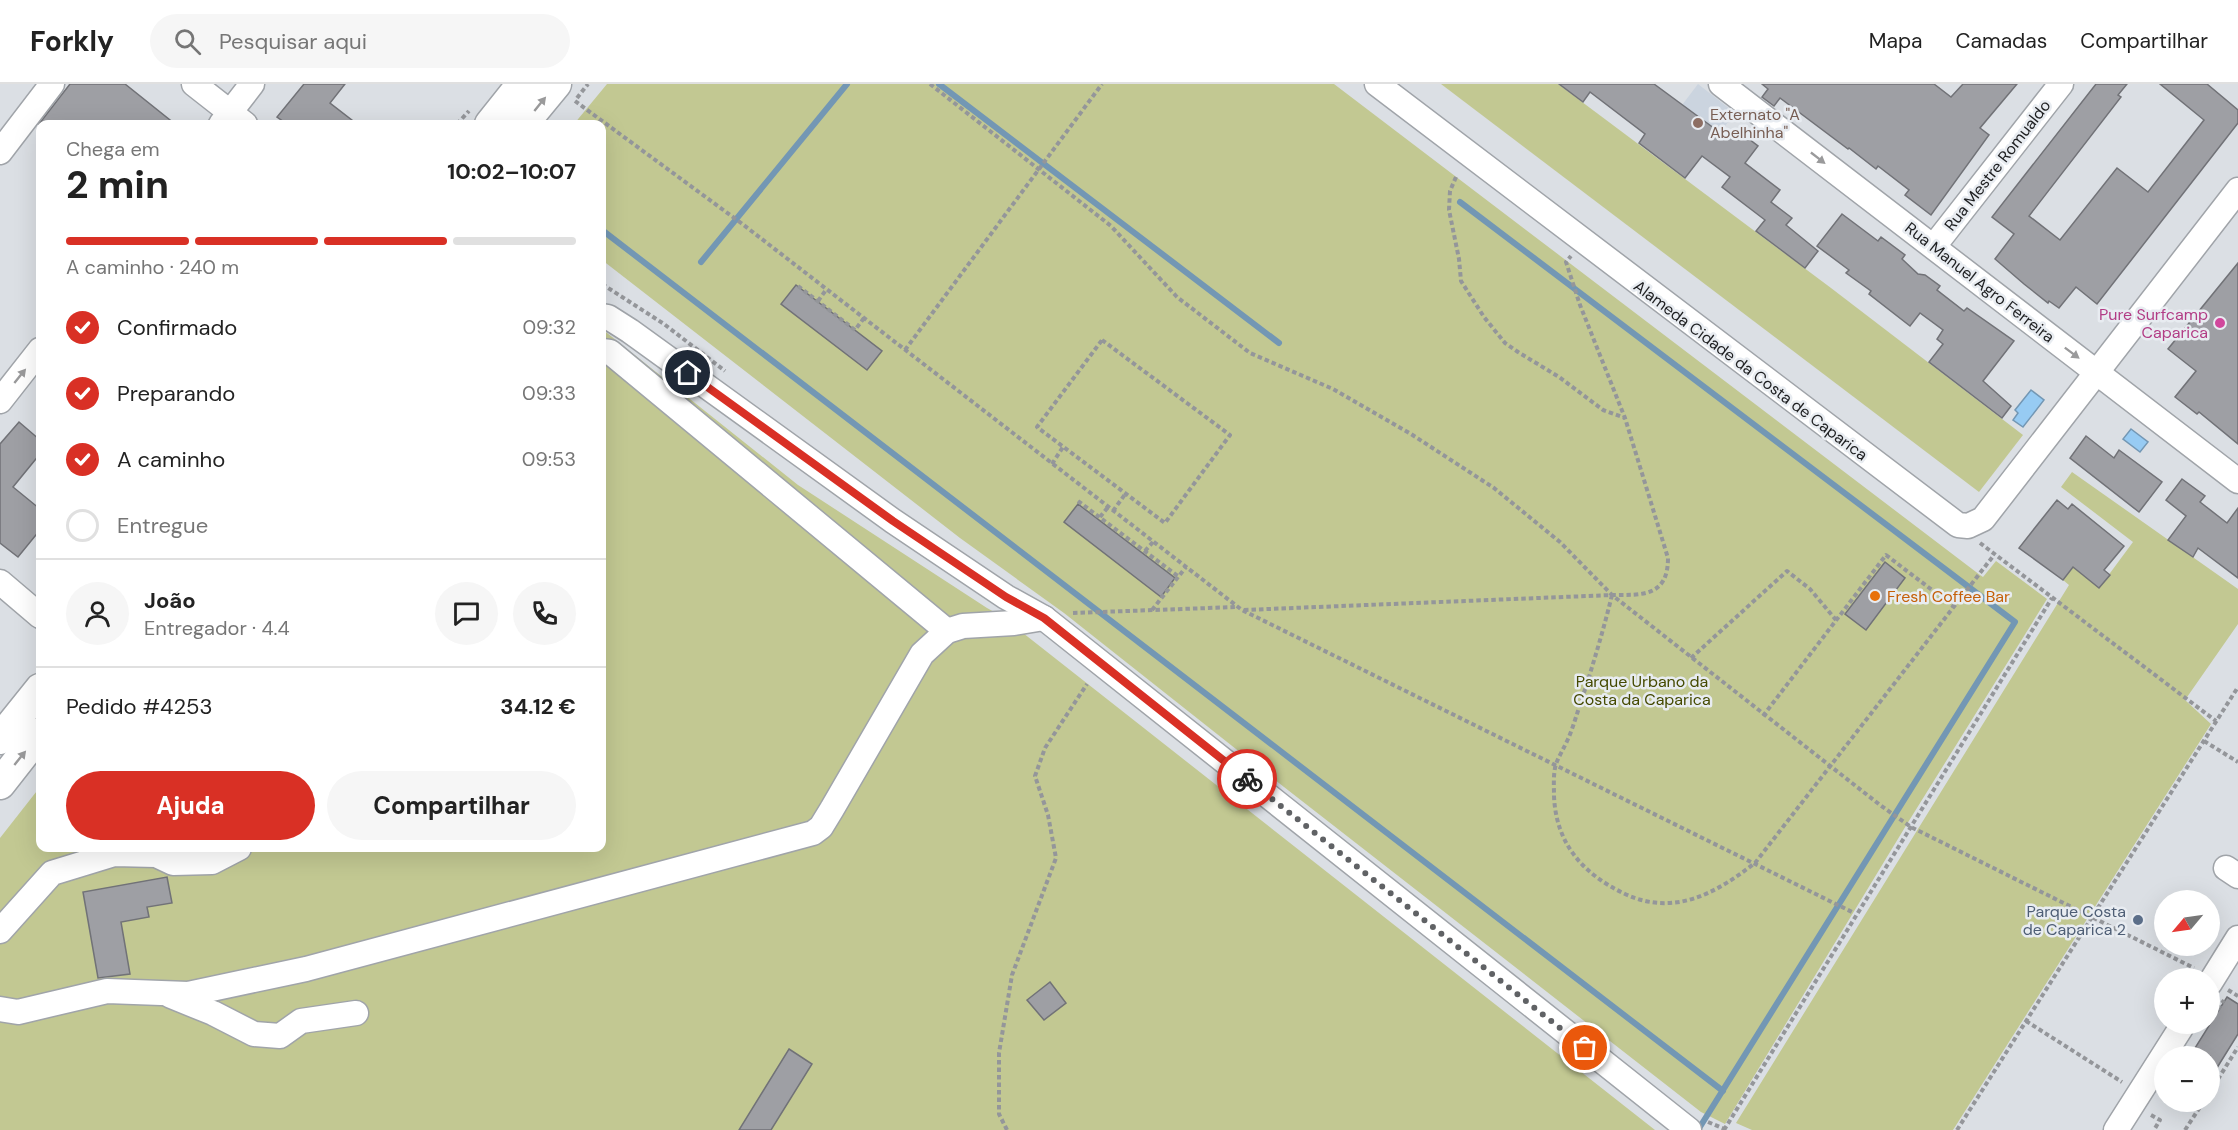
<!DOCTYPE html>
<html lang="pt">
<meta charset="utf-8">
<style>
:root{--surface:#fff;--page:#f6f6f6;--text:#222;--muted:#767676;--line:#e0e0e0;--accent:#d93025}
body{margin:0;font-family:"DM Sans",sans-serif;background:var(--page);color:var(--text);height:100vh;display:flex;flex-direction:column;font-size:22px;white-space:nowrap}
*{box-sizing:border-box;margin:0}
p{font-size:20px;color:var(--muted)}
.icon{flex:none;width:33px;height:33px;fill:none;stroke:currentColor;stroke-width:2;stroke-linecap:round;stroke-linejoin:round}
.map{position:relative;flex:1;overflow:hidden}
.drawer{position:absolute;left:36px;top:36px;width:570px;height:732px;display:flex;flex-direction:column;background:var(--surface);border-radius:12px;box-shadow:0 6px 24px #0002}
.drawer>*{flex:none}
.needle{width:39px;rotate:241deg}
.tools{position:absolute;left:2154px;top:806px;display:grid;gap:12px}
.tools a{display:grid;place-items:center;width:66px;height:66px;border-radius:50%;background:var(--surface);box-shadow:0 6px 24px #0002;font-size:30px}
.pin{position:absolute;display:grid;place-items:center;width:51px;height:51px;color:#fff;margin:-26px;border:3px solid #fff;border-radius:50%;box-shadow:0 2px 6px #0007}
.courier{position:absolute;display:grid;place-items:center;width:60px;height:60px;margin:-30px;border:4px solid #d93025;border-radius:50%;background:#fff;color:#222;box-shadow:0 2px 8px #0007}
.headline em{font-style:normal;font-weight:700}
.headline div{display:flex;flex-direction:column-reverse}
.headline{display:flex;align-items:center;justify-content:space-between;height:102px;padding:0 30px}
h1{font-size:39px;font-weight:700;line-height:45px}
.bar{display:grid;grid-template-columns:repeat(4,1fr);gap:9px 6px;align-content:center;height:72px;padding:0 30px}
.bar i{height:8px;border-radius:4px;background:var(--line)}
.bar .active{background:var(--accent)}
.bar p{grid-column:span 4}
.line{display:flex;align-items:center;gap:15px;padding:0 30px;border-top:2px solid var(--line)}
.line div{flex:1}
.round{display:grid;place-items:center;flex:none;width:63px;height:63px;border-radius:32px;background:var(--page)}
ol{padding:0 30px;list-style:none}
li{display:flex;align-items:center;gap:18px;height:66px}
li p{margin-inline-start:auto}
li .icon{padding:6px;border-radius:50%;background:var(--accent);color:#fff;stroke-width:4}
li:last-child{color:var(--muted)}
li i{width:33px;height:33px;border:3px solid var(--line);border-radius:50%}
.button{display:flex;gap:12px;margin-top:auto;padding:12px 30px}
.button a{flex:1;height:69px;border-radius:36px;background:var(--accent);color:#fff;font-size:24px;font-weight:700;line-height:69px;text-align:center}
.button a+a{background:var(--page);color:var(--text)}
header{display:flex;align-items:center;gap:36px;box-sizing:border-box;height:84px;padding:0 30px;background:var(--surface);border-bottom:2px solid var(--line)}
header strong{font-size:28px}
nav{display:flex;gap:33px;margin-inline-start:auto;font-size:21px}
.search{width:420px;height:54px;background:var(--page);display:flex;align-items:center;gap:15px;box-sizing:border-box;padding:0 21px;border-radius:33px;color:var(--muted);font-size:22px}
.map>svg:first-child{display:block}
.built{fill:#cbd4df}
.green{fill:#c2c892}
.water{fill:#97cbf3;stroke:#7397b4;stroke-width:1.5}
.lines{fill:none;stroke-linecap:round;stroke-linejoin:round}
.stream{stroke:#7397b4;stroke-width:6}
.building{fill:#9e9fa4;stroke:#717277;stroke-width:1.5}
.minor-casing{stroke:#a0a4a9;stroke-width:27}
.major-casing{stroke:#a0a4a9;stroke-width:33}
.path{stroke:#94969a;stroke-width:4;stroke-dasharray:4.5 3;stroke-linecap:butt}
.minor{stroke:#fff;stroke-width:24}
.major{stroke:#fff;stroke-width:30}
.oneway{fill:#9a9a9b}
.done{stroke:#606265;stroke-width:6;stroke-dasharray:0 10.8}
.route{stroke:#d93025;stroke-width:8}
.education-dot{fill:#8d6e63;stroke:#e8ecf1;stroke-width:2}
.hotel-dot{fill:#d1479c;stroke:#e8ecf1;stroke-width:2}
.food-dot{fill:#e8710a;stroke:#e8ecf1;stroke-width:2}
.service-dot{fill:#5c6f8a;stroke:#e8ecf1;stroke-width:2}
.labels{text-anchor:middle;stroke-width:5;stroke-linejoin:round;paint-order:stroke}
.education-label{font-size:16px;fill:#785e54;stroke:#e8ecf1;text-anchor:start}
.street-label{font-size:16px;fill:#1e1f21;stroke:#e8ecf1}
.hotel-label{font-size:16px;fill:#b23c85;stroke:#e8ecf1;text-anchor:end}
.food-label{font-size:16px;fill:#c56008;stroke:#e8ecf1;text-anchor:start}
.park-label{font-size:16px;fill:#454a01;stroke:#e8ecf1}
.service-label{font-size:16px;fill:#4e5e75;stroke:#e8ecf1;text-anchor:end}
</style>
<header>
<strong>Forkly</strong>
<div class="search"><svg class="icon" aria-label="search" viewBox="0 0 24 24"><circle cx="10" cy="10" r="6"/><path d="M15 15l6 6"/></svg>Pesquisar aqui</div>
<nav><a>Mapa</a><a>Camadas</a><a>Compartilhar</a></nav>
</header>
<div class="map">
<svg width="2238" height="1046" viewBox="0 0 2238 1046">
<rect width="100%" height="100%" fill="#dbdfe4"/>
<!-- built -->
<polygon class="built" points="1698,0 1735,29 1685,94 1648,66"/>
<!-- green -->
<g class="green">
<polygon points="607,0 1334,0 1980,491 1983,493 1996,477 2047,515 1907,740 1725,1040 1701,1028 1284,703 1064,529 960,454 602,176 602,40 574,40"/>
<polygon points="1441,0 1558,0 1831,204 2023,351 1979,408"/>
<polygon points="602,245 798,401 987,524 1014,539 1023,549 1655,1046 0,1046 0,754 40,703 40,764 602,764"/>
<polygon points="2072,388 2238,505 2238,540 2185,616 2211,640 1953,1046 1752,1046 1736,1039 2069,501 2063,496 2073,483 2099,504 2133,458 2061,403"/>
</g>
<!-- water -->
<g class="water">
<polygon points="2031,306 2044,316 2023,343 2013,336 2018,329 2015,326"/>
<polygon points="2131,345 2148,358 2140,368 2123,355"/>
</g>
<g class="lines">
<!-- stream -->
<g class="stream">
<polyline points="939,0 1279,259"/>
<polyline points="1460,118 2015,538 1698,1046"/>
<polyline points="602,146 1723,1007"/>
<polyline points="701,178 847,0"/>
</g>
</g>
<!-- building -->
<g class="building">
<polygon points="70,0 125,0 175,40 39,40"/>
<polygon points="304,0 345,0 330,19 357,40 287,40 277,33"/>
<polygon points="1559,0 1654,0 1726,53 1729,48 1737,54 1741,49 1758,62 1745,79 1780,106 1771,118 1792,134 1786,141 1818,167 1805,184 1756,147 1765,136 1722,103 1730,93 1702,72 1685,94 1639,59 1645,50 1590,8 1583,18"/>
<polygon points="1762,0 1934,0 1951,13 1963,0 2017,0 1980,44 1989,51 1931,131 1905,111 1909,106 1878,82 1876,85 1849,64 1848,65 1780,14 1774,22 1762,13 1768,5"/>
<polygon points="2096,0 2127,0 2118,11 2121,13 2029,132 2060,156 2117,84 2148,108 2204,36 2160,0 2207,0 2238,26 2238,39 2097,220 2076,203 2059,224 2049,217 2048,219 2024,200 1995,175 2014,150 1992,133"/>
<polygon points="1842,130 1878,157 1881,153 1905,171 1902,175 1918,190 1925,191 1940,202 1937,206 1964,227 1967,224 2014,257 1983,297 2011,322 2002,334 1929,278 1943,260 1937,255 1943,246 1920,229 1910,242 1869,210 1871,207 1846,189 1849,186 1817,162"/>
<polygon points="2238,179 2238,360 2199,328 2197,330 2175,313 2196,287 2168,265"/>
<polygon points="796,201 882,267 867,286 781,220"/>
<polygon points="19,338 40,356 40,370 13,403 40,425 40,446 18,473 0,459 0,360"/>
<polygon points="2086,352 2114,374 2119,366 2162,398 2139,428 2070,374"/>
<polygon points="2182,395 2205,412 2200,418 2227,439 2238,424 2238,494 2198,464 2193,473 2168,456 2186,432 2166,416"/>
<polygon points="2057,416 2068,425 2072,420 2124,462 2104,486 2110,491 2099,504 2073,483 2063,496 2019,464"/>
<polygon points="1078,420 1175,494 1161,513 1064,438"/>
<polygon points="1885,478 1905,494 1866,546 1845,530"/>
<polygon points="167,793 172,819 147,823 149,833 121,838 130,890 98,894 83,808"/>
<polygon points="1050,898 1066,919 1044,936 1027,916"/>
<polygon points="2227,913 2238,920 2238,950 2210,995 2210,972 2190,972"/>
<polygon points="789,965 812,980 771,1046 739,1046"/>
</g>
<g class="lines">
<defs>
<g id="minor">
<polyline points="194,0 245,40"/>
<polyline points="1377,0 1958,441 1968,442 1983,435 2238,106"/>
<polyline points="1721,0 2238,397"/>
<polyline points="221,40 252,0"/>
<polyline points="0,68 52,0"/>
<polyline points="1934,162 2061,0"/>
<polyline points="602,232 608,233 630,247 893,437 1006,513 1044,534 1689,1046"/>
<polyline points="602,267 610,268 947,547"/>
<polyline points="0,317 40,266"/>
<polyline points="0,498 40,532"/>
<polyline points="2226,784 2238,792"/>
<polyline points="0,847 52,789 114,770 156,771 173,779 212,778 239,764"/>
<polyline points="2210,899 2238,854"/>
<polyline points="171,912 213,929 254,950 280,952 301,937 356,929"/>
<polyline points="0,925 18,928 107,907 188,910 306,885 813,749 821,743 832,725 922,570 947,547 963,542 1014,539 1044,534"/>
<polyline points="2116,1046 2184,939"/>
</g>
<g id="major">
<polyline points="490,40 522,0"/>
<polyline points="523,40 556,0"/>
<polyline points="0,655 40,605"/>
<polyline points="0,700 40,649"/>
</g>
</defs>
<!-- minor casing -->
<use href="#minor" class="minor-casing"/>
<!-- major casing -->
<use href="#major" class="major-casing"/>
<!-- path -->
<g class="path">
<polyline points="930,0 1111,142 1177,213 1250,269 1333,305 1411,350 1494,404 1560,458 1612,511 1880,721 1911,743 2194,884"/>
<polyline points="577,14 588,0"/>
<polyline points="575,17 741,139 1242,526 1854,829"/>
<polyline points="457,40 469,27"/>
<polyline points="1456,93 1450,107 1449,126 1459,175 1461,197 1484,233 1505,259 1518,268 1559,293 1603,326 1625,334"/>
<polyline points="602,200 664,240 725,287"/>
<polyline points="798,202 855,246 864,234"/>
<polyline points="818,217 826,206"/>
<polygon points="1102,256 1230,351 1165,439 1037,343"/>
<polyline points="905,266 1102,0"/>
<polyline points="1052,380 1063,363"/>
<polyline points="1078,417 1179,493"/>
<polyline points="1113,427 1126,409"/>
<polyline points="1100,433 1108,423"/>
<polyline points="1980,459 2216,637"/>
<polyline points="1145,467 1153,458"/>
<path d="M1612,511c-9,37 -20,73 -32,110 -4,11 -7,23 -12,34 -4,9 -9,17 -12,25 -3,10 -2,22 -2,32 2,48 29,78 71,98 50,23 91,-1 130,-31l239,-308"/>
<polyline points="1152,526 1186,483"/>
<path d="M1244,526l368,-15c30,0 56,2 56,-37l-43,-140 -45,-113 -14,-43 5,-6"/>
<polyline points="1073,529 1236,523"/>
<polyline points="1691,574 1787,487 1810,505 1836,536"/>
<polyline points="1763,632 1886,471 1953,522"/>
<polyline points="2204,657 2238,678"/>
<polyline points="2228,906 2238,912"/>
<polyline points="2026,937 2122,998"/>
<polyline points="2210,938 2224,916"/>
<polyline points="2210,1008 2238,963"/>
<polyline points="2151,1031 2160,1036 2154,1046"/>
<polyline points="1708,1038 1727,1046"/>
<polyline points="1007,1046 999,1030 999,969 1012,891 1056,774 1048,731 1035,692 1045,664 1087,600"/>
<polyline points="1724,1046 2052,514"/>
<polyline points="1957,1046 2238,603"/>
<polyline points="2185,1046 2204,1017"/>
</g>
<!-- minor -->
<use href="#minor" class="minor"/>
<!-- major -->
<use href="#major" class="major"/>
</g>
<!-- one-way arrows -->
<defs><path id="oneway-solid" d="M-6-.8H1V-3.2L6.5 0L1 3.2V.8H-6Z" transform="scale(1.5)"/></defs>
<g class="oneway">
<use href="#oneway-solid" transform="translate(540 20) rotate(-51)"/>
<use href="#oneway-solid" transform="translate(1818 74) rotate(38)"/>
<use href="#oneway-solid" transform="translate(2072 269) rotate(37)"/>
<use href="#oneway-solid" transform="translate(20 292) rotate(-51)"/>
<use href="#oneway-solid" transform="translate(20 674) rotate(-51)"/>
</g>
<g class="lines">
<!-- done -->
<polyline class="done" points="1247,695 1585,964"/>
<!-- route -->
<polyline class="route" points="688,289 893,437 1006,513 1044,534 1247,695"/>
</g>
<!-- markers -->
<circle class="education-dot" cx="1698" cy="39" r="6"/>
<circle class="hotel-dot" cx="2220" cy="239" r="6"/>
<circle class="food-dot" cx="1875" cy="512" r="6"/>
<circle class="service-dot" cx="2138" cy="836" r="6"/>
<g class="labels">
<!-- education labels -->
<g class="education-label">
<text x="1710" y="36">Externato "A<tspan x="1710" dy="18">Abelhinha"</tspan></text>
</g>
<!-- street labels -->
<g class="street-label">
<text transform="translate(1997 81) rotate(-52)" y="6">Rua Mestre Romualdo</text>
<text transform="translate(1980 198) rotate(38)" y="6">Rua Manuel Agro Ferreira</text>
<text transform="translate(1751 286) rotate(37)" y="6">Alameda Cidade da Costa de Caparica</text>
</g>
<!-- hotel labels -->
<g class="hotel-label">
<text x="2208" y="236">Pure Surfcamp<tspan x="2208" dy="18">Caparica</tspan></text>
</g>
<!-- food labels -->
<g class="food-label">
<text x="1887" y="518">Fresh Coffee Bar</text>
</g>
<!-- park labels -->
<g class="park-label">
<text x="1642" y="603">Parque Urbano da<tspan x="1642" dy="18">Costa da Caparica</tspan></text>
</g>
<!-- service labels -->
<g class="service-label">
<text x="2126" y="833">Parque Costa<tspan x="2126" dy="18">de Caparica 2</tspan></text>
</g>
</g>
</svg>
<div class="tools">
<a><svg class="needle" viewBox="-14 -14 28 28"><path d="M0-13l5 13h-10z" fill="#e53935"/><path d="M0 13l5-13h-10z" fill="#767676"/></svg></a>
<a>+</a>
<a>−</a>
</div>
<div class="pin" style="left:1585px;top:964px;background:#ea580c"><svg class="icon" aria-label="bag" viewBox="0 0 24 24"><path d="M5 8h14l-1 12H6zM9 8a3 3 0 0 1 6 0"/></svg></div>
<div class="pin" style="left:688px;top:289px;background:#1f2937"><svg class="icon" aria-label="home" viewBox="0 0 24 24"><path d="M3 11l9-7 9 7M6 9v11h12V9"/></svg></div>
<div class="courier" style="left:1247px;top:695px"><svg class="icon" aria-label="bike" viewBox="0 0 24 24"><circle cx="6" cy="16" r="4"/><circle cx="18" cy="16" r="4"/><path d="M6 16l4-8h5l3 8M10 8l3 8H6M13 5h3"/></svg></div>
<section class="drawer">
<div class="headline"><div><h1>2 min</h1><p>Chega em</p></div><em>10:02–10:07</em></div>
<div class="bar"><i class="active"></i><i class="active"></i><i class="active"></i><i></i><p>A caminho · 240 m</p></div>
<ol>
<li><svg class="icon" aria-label="check" viewBox="0 0 24 24"><path d="M5 12l5 5 9-10"/></svg>Confirmado<p>09:32</p></li>
<li><svg class="icon" aria-label="check" viewBox="0 0 24 24"><path d="M5 12l5 5 9-10"/></svg>Preparando<p>09:33</p></li>
<li><svg class="icon" aria-label="check" viewBox="0 0 24 24"><path d="M5 12l5 5 9-10"/></svg>A caminho<p>09:53</p></li>
<li><i></i>Entregue</li>
</ol>
<div class="line" style="height:108px"><a class="round"><svg class="icon" aria-label="person" viewBox="0 0 24 24"><circle cx="12" cy="8" r="4"/><path d="M4 21q1-7 8-7t8 7"/></svg></a><div><b>João</b><p>Entregador · 4.4</p></div><a class="round"><svg class="icon" aria-label="chat" viewBox="0 0 24 24"><path d="M4 5h16v11H9l-5 4z"/></svg></a><a class="round"><svg class="icon" aria-label="phone" viewBox="0 0 24 24"><path d="M5 4h4l2 5-3 2q2 4 5 5l2-3 5 2v4C11 20 4 13 5 4z"/></svg></a></div>
<div class="line" style="height:78px"><div>Pedido #4253</div><b>34.12 €</b></div>
<div class="button"><a>Ajuda</a><a>Compartilhar</a></div>
</section>
</div>
